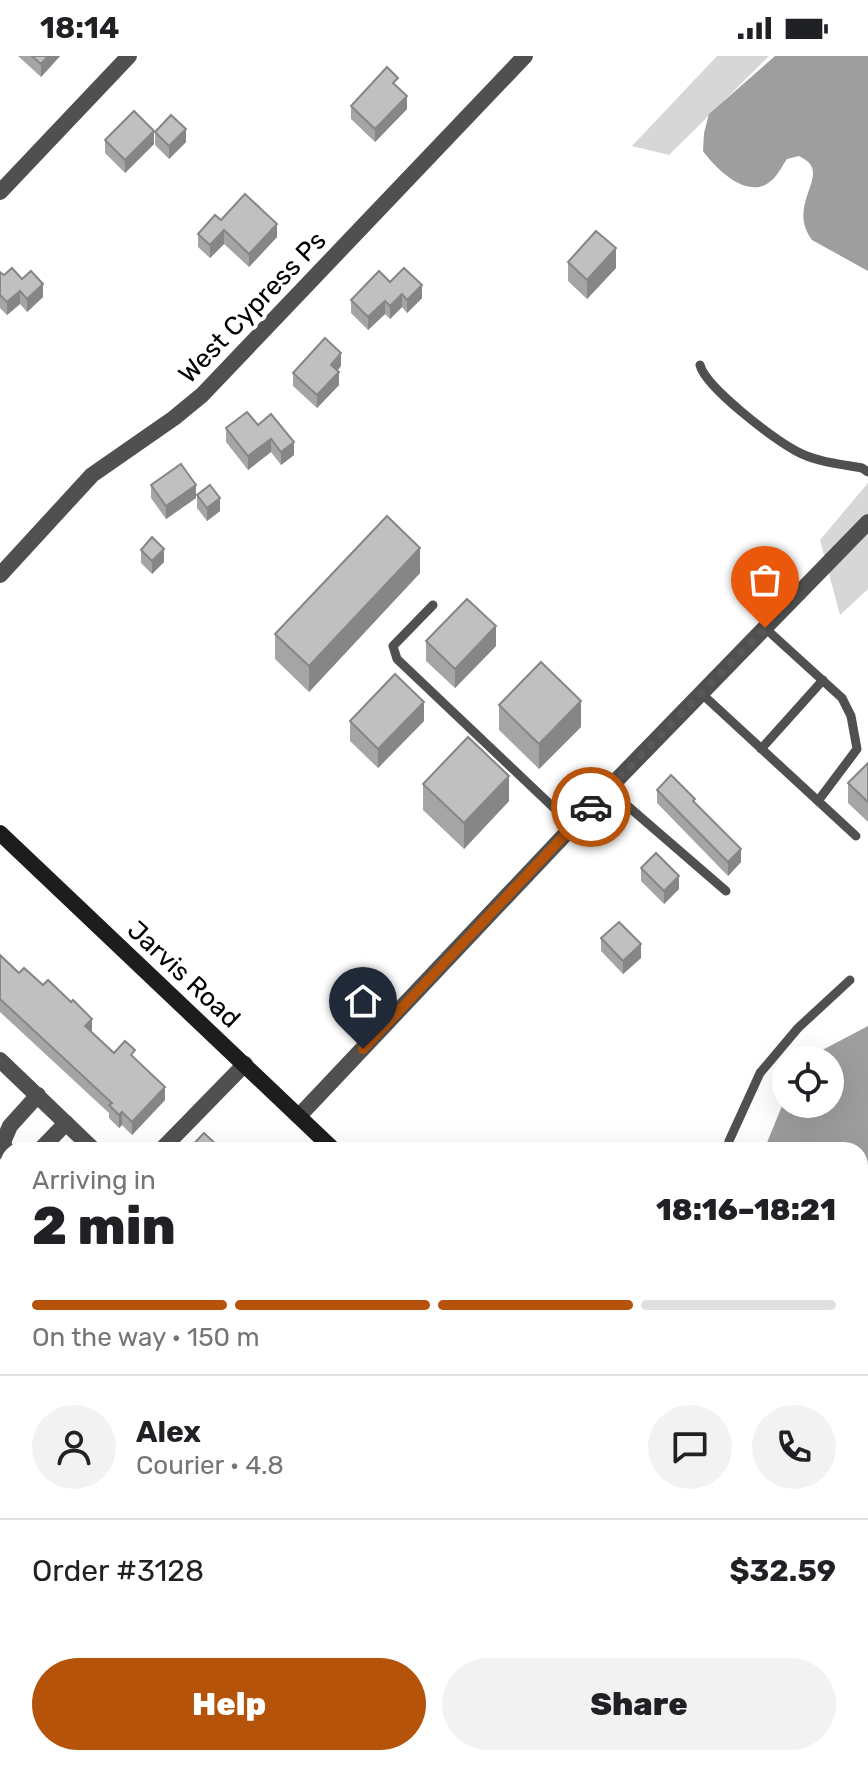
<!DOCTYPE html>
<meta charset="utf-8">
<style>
:root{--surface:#fff;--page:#f2f2f2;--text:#202124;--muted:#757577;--line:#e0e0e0;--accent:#b45309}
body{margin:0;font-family:Rubik,sans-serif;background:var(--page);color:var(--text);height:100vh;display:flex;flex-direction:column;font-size:30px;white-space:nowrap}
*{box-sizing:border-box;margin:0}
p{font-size:26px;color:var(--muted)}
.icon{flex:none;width:44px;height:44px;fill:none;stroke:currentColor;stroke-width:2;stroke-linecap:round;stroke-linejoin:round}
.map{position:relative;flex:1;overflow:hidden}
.side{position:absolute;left:0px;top:1086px;width:868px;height:624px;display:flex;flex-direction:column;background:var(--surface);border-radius:24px 24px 0 0;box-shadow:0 8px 32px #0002}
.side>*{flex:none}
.fabs{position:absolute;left:772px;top:990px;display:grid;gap:16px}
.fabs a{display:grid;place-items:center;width:72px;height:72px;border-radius:50%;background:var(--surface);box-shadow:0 8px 32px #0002;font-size:40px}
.pin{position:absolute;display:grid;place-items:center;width:68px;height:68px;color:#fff;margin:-82px -34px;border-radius:50% 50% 50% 0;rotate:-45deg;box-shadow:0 0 8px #0007}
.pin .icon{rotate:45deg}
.courier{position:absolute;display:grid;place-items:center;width:80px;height:80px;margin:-40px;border:6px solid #b45309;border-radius:50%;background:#fff;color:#222;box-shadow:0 2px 10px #0007}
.summary em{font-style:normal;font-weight:800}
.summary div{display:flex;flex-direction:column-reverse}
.summary{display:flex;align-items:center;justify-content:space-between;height:136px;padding:0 32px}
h1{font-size:52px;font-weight:800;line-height:60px}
.bar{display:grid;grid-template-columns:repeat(4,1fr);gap:12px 8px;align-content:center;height:96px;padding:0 32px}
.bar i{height:10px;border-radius:6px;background:var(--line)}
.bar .active{background:var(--accent)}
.bar p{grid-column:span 4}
.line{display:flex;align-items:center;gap:20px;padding:0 32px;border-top:2px solid var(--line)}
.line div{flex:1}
.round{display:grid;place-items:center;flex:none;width:84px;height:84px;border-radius:42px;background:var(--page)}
.cta{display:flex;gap:16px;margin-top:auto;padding:16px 32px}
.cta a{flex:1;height:92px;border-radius:48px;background:var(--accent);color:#fff;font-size:32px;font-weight:800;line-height:92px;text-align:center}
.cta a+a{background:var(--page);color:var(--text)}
.status{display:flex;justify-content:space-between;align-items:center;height:56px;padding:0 40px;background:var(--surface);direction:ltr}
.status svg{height:22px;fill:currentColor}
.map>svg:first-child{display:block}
.green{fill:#d7d7d7}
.water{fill:#9e9e9e}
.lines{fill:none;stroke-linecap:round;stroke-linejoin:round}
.lane{stroke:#505050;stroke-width:9}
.street{stroke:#505050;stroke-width:16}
.secondary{stroke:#1d1d1d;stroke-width:16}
.wall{fill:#a5a5a5}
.shaded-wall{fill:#868686}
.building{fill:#c0c0c0;stroke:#868686;stroke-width:2}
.done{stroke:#595959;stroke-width:8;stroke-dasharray:0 14.4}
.route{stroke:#b45309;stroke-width:10}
.labels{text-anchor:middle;stroke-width:8;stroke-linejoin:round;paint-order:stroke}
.street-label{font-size:26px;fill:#000;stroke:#fff}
</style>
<div class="status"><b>18:14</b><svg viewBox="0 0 49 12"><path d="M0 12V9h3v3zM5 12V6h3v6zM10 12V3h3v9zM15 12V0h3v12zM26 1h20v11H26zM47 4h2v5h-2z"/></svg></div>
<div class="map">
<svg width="868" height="1710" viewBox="0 0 868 1710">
<rect width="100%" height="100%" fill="#fff"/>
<!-- green -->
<g class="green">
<polygon points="717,0 769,0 669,99 632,90"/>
<polygon points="868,427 868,533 840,559 820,484"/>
<polygon points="868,1370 868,1577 860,1570 860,1378"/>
<polygon points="0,1582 8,1592 8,1702 58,1702 51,1710 0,1710"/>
</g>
<!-- water -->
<g class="water">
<path d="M775,0h93v215l-56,-31c-24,-32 11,-59 -2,-76 -3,-4 -8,-6 -11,-8l-12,3c-5,7 -9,16 -15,21 -23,22 -56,-11 -69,-29l1,-18 5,-19z"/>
<polygon points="868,970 868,1318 860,1325 860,1094 764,1094 786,1040 786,1048 830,1048 830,1004 808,1004 811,1000"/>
</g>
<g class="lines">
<!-- lane -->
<g class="lane">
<path d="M700,309c6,23 74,74 96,86 20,11 44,13 66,17l6,4"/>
<polyline points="433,549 393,590 397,603 573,770"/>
<polyline points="765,572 842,642 851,660 857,693 818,745"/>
<polyline points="702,638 856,780"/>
<polyline points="761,693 823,624"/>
<polyline points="608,733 726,835"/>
<polyline points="728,1094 729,1085 760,1017 798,972 850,924"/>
</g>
<!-- street -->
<g class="street">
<polyline points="0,136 129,0"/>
<polyline points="0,519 92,419 174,362 202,339 525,0"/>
<polyline points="0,1004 94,1094"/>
<polyline points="299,1060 608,733 868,466"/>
<polyline points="40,1094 66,1067"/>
<polyline points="161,1094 245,1008"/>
<polyline points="8,1100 3,1086 10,1070 38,1039"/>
<polyline points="0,1315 8,1319"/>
<polyline points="189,1710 197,1702"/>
</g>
<!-- secondary -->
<g class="secondary">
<polyline points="0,777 334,1094"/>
<polyline points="860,1596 868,1604"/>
</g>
</g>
<!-- wall -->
<g class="wall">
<polygon points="18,0 60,0 41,21"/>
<polygon points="398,32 407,53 375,86 351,63 351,50"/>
<polygon points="155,76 186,86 169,103 155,89"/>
<polygon points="105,84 154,88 125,117 105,97"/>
<polygon points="221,164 277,181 249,211 224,188 210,202 198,191 198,178"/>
<polygon points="568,206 616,212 587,243 568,225"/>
<polygon points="0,216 4,219 22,223 43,241 27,256 20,248 7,259 0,252"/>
<polygon points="390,226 422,242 407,257 402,251 390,263 385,258 368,274 351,257 351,244"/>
<polygon points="341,310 338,314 339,329 317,352 293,330 293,317"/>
<polygon points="258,369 294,399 281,409 271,396 248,414 226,386 226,372"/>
<polygon points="151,429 196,442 166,463 151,442"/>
<polygon points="197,439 220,455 207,465 197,452"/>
<polygon points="141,494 164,506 152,518 141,507"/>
<polygon points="420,517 309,636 275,603 275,578"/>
<polygon points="426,585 496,590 455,632 426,605"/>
<polygon points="499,649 581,671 539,713 499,674"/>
<polygon points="350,665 424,665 378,712 350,685"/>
<polygon points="868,707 868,766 848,747 848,727"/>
<polygon points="423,728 509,745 464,793 423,754"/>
<polygon points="657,734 741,806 728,820 657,747"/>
<polygon points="641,812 679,833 664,848 641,825"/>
<polygon points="601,882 641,902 623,918 601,895"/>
<polygon points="0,899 19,917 92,977 114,997 135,1002 165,1044 132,1079 122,1069 119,1072 109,1062 109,1057 0,956"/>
<polygon points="0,1210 8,1214 8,1271 0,1267"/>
<polygon points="0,1345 8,1351 8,1414 0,1408"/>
<polygon points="8,1469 8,1507 3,1502 3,1493 0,1491 0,1477"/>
<polygon points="75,1702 143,1702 79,1708 75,1704"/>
<polygon points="514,1702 537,1702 529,1710 523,1710"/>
</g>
<!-- shaded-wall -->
<g class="shaded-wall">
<polygon points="48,0 60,0 41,21 41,8"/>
<polygon points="407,40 407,53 375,86 375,73"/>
<polygon points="186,73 186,86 169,103 169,90"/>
<polygon points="154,75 154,88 125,117 125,104"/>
<polygon points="277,168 277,181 249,211 249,198"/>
<polygon points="224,174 224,188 210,202 210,189"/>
<polygon points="616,192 616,212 587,243 587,224"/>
<polygon points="43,228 43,241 27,256 27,243"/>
<polygon points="422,229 422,242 407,257 407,244"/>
<polygon points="20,235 20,248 7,259 7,246"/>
<polygon points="402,238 402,251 390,263 390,250"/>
<polygon points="385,245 385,258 368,274 368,261"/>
<polygon points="341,297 341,310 331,322 331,309"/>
<polygon points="339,316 339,329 317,352 317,339"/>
<polygon points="271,383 271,396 248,414 248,400"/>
<polygon points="294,386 294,399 281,409 281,396"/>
<polygon points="196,429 196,442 166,463 166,450"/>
<polygon points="220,442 220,455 207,465 207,452"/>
<polygon points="420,492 420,517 309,636 309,610"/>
<polygon points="164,493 164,506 152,518 152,505"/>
<polygon points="496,570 496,590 455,632 455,613"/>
<polygon points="581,645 581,671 539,713 539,688"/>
<polygon points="424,646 424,665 378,712 378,693"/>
<polygon points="509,720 509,745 464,793 464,767"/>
<polygon points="741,793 741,806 728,820 728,806"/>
<polygon points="679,820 679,833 664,848 664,835"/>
<polygon points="641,888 641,902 623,918 623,905"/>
<polygon points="92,963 92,976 85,970"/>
<polygon points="165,1031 165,1044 132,1079 132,1066"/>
<polygon points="122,1056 122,1069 119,1072 119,1059"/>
<polygon points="130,1702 143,1702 135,1710 122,1710"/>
<polygon points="306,1702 319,1702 311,1710 298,1710"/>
<polygon points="526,1702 537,1702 529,1710 526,1710"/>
</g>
<!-- building -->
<g class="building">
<polygon points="32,0 48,0 41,8"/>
<polygon points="387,11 398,22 393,27 407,40 375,73 351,50"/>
<polygon points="134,55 154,75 125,104 105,84"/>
<polygon points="171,59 186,73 169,90 155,76"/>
<polygon points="245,138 277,168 249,198 224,174 210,189 198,178 215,159 221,164"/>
<polygon points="596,175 616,192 587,224 568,206"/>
<polygon points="12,212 22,223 31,215 43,228 27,243 20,235 7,246 0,239 0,216 4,219"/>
<polygon points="404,212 422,229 407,244 402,238 390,250 385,245 368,261 351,244 379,215 390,226"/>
<polygon points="325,282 341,297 331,309 339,316 317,339 293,317"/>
<polygon points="247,356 258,369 271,358 294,386 281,396 271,383 248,400 226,372"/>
<polygon points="181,408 196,429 166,450 151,429"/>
<polygon points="210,429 220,442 207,452 197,439"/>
<polygon points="387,460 420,492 309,610 275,578"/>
<polygon points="152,481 164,493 152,505 141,494"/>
<polygon points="467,543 496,570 455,613 426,585"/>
<polygon points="541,606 581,645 539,688 499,649"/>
<polygon points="395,618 424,646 378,693 350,665"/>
<polygon points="468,681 509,720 464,767 423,728"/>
<polygon points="868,707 868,746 848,727"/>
<polygon points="671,719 695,743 693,745 741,793 728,806 657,734"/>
<polygon points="656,797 679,820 664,835 641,812"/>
<polygon points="619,866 641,888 623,905 601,882"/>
<polygon points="0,899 19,917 24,912 43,929 48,924 71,946 73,944 92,963 85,970 114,997 125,985 135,994 131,999 165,1031 132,1066 122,1056 119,1059 109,1049 112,1047 0,943"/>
<polygon points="204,1077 222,1094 188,1094"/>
<polygon points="0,1210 8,1214 8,1258 0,1254"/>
<polygon points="0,1345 8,1351 8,1401 0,1395"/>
<polygon points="8,1469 8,1494 3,1489 7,1484 0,1478"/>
<polygon points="85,1702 130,1702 122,1710 77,1710"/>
<polygon points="237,1702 306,1702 298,1710 226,1710 228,1708 230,1710"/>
</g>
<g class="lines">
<!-- done -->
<polyline class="done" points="591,751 765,572"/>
<!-- route -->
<polyline class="route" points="363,993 591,751"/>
</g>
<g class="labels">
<!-- street labels -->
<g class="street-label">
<text transform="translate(252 251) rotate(-46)" y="9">West Cypress Ps</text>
<text transform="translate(184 918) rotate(43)" y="9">Jarvis Road</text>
</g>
</g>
</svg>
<div class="fabs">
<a><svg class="icon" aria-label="locate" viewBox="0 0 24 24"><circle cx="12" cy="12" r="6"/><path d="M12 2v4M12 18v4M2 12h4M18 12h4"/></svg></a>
</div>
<div class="pin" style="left:765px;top:572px;background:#ea580c"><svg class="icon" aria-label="bag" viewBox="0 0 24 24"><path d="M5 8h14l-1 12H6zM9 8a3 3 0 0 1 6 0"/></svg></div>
<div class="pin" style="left:363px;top:993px;background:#1f2937"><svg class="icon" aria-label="home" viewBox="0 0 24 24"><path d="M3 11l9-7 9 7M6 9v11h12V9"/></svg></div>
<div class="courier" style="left:591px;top:751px"><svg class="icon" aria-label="car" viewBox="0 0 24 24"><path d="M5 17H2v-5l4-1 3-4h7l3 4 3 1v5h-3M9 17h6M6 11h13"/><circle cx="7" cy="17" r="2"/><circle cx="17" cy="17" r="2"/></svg></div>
<section class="side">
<div class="summary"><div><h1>2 min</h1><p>Arriving in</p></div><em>18:16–18:21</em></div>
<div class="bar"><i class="active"></i><i class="active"></i><i class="active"></i><i></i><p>On the way · 150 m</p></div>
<div class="line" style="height:144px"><a class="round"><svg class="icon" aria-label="person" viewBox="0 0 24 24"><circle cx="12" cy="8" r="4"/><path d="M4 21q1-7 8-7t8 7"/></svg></a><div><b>Alex</b><p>Courier · 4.8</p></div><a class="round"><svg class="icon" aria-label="chat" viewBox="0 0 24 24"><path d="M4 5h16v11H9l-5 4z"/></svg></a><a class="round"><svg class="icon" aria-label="phone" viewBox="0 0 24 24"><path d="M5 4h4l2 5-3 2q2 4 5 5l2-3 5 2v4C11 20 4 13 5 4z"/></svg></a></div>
<div class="line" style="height:104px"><div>Order #3128</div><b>$32.59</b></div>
<div class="cta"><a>Help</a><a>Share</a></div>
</section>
</div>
